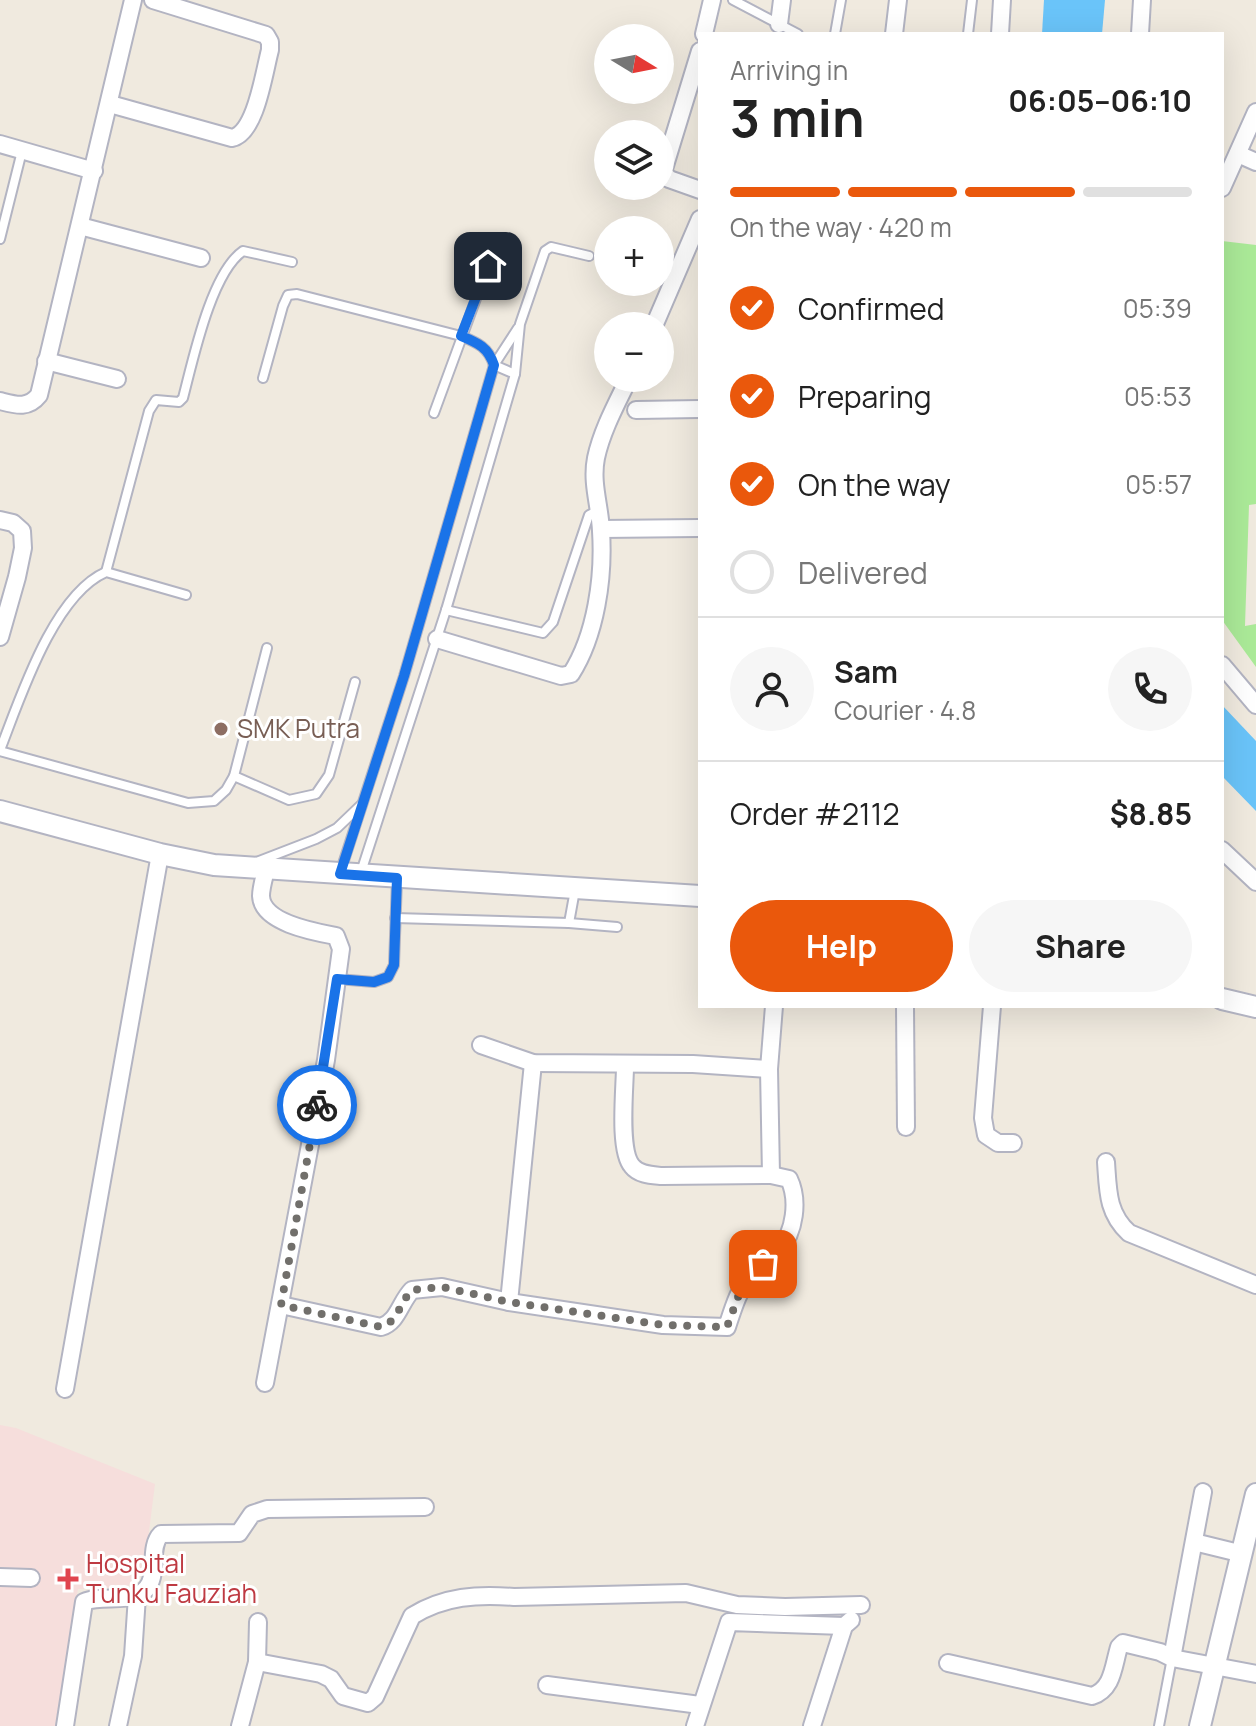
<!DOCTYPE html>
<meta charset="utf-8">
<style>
:root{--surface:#fff;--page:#f6f6f6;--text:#222;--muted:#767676;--line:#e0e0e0;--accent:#ea580c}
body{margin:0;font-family:Manrope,sans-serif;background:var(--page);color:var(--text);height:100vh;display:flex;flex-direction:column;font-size:30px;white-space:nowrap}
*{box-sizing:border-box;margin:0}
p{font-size:26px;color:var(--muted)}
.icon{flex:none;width:44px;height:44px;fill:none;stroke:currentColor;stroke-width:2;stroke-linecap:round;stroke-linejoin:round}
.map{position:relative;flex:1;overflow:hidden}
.sheet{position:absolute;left:698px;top:32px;width:526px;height:976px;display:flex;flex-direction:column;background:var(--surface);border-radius:0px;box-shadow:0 8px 32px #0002}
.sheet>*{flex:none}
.needle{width:52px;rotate:100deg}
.tools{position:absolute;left:594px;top:24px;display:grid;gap:16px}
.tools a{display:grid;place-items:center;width:80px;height:80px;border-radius:50%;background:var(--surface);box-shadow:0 8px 32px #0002;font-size:40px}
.pin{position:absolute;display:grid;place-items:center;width:68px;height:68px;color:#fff;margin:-34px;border-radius:16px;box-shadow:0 4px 12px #0006}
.courier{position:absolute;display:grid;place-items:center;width:80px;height:80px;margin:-40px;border:6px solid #1a73e8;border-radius:50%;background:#fff;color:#222;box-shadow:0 2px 10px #0007}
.head em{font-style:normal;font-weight:700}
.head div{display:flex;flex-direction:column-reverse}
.head{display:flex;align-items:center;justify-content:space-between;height:136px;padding:0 32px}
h1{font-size:52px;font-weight:700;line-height:60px}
.bar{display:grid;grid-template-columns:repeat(4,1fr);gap:12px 8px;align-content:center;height:96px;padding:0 32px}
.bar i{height:10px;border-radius:6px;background:var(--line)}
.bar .active{background:var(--accent)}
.bar p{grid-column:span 4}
.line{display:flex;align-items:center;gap:20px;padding:0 32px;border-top:2px solid var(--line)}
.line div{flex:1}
.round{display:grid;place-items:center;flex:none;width:84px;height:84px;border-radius:42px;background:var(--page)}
ol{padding:0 32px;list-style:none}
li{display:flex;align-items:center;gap:24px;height:88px}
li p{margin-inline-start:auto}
li .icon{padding:8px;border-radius:50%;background:var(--accent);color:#fff;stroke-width:4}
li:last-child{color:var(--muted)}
li i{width:44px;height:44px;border:4px solid var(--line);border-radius:50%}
.primary-button{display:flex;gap:16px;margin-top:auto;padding:16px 32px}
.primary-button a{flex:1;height:92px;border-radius:48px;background:var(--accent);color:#fff;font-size:32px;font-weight:700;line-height:92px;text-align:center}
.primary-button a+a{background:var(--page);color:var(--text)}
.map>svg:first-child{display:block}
.medical{fill:#f6dedc}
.green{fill:#abea98}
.water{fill:#6ac4f9}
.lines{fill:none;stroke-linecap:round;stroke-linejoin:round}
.service-casing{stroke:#b3b4c2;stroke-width:12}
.minor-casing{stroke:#b3b4c2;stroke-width:20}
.tertiary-casing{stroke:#b3b4c2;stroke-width:24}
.service{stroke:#fff;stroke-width:8}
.minor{stroke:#fff;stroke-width:16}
.tertiary{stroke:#fff;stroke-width:20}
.done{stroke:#716f6b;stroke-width:8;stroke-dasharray:0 14.4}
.route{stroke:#1a73e8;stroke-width:10}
.education-dot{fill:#8d6e63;stroke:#fff;stroke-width:3}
.health-dot{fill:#e0444e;stroke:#fff;stroke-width:3}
.labels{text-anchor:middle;stroke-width:6;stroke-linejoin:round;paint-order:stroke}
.education-label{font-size:26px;fill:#785e54;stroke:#fff;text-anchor:start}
.health-label{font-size:26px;fill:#be3a42;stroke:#fff;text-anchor:start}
</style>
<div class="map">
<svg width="1256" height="1726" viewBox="0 0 1256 1726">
<rect width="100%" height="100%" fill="#f0eadf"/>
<!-- medical -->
<polygon class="medical" points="0,1425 16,1428 155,1484 144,1571 127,1587 78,1589 55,1726 0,1726"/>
<!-- green -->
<polygon class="green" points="1222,241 1256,245 1256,504 1249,505 1245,626 1256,624 1256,667 1222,620"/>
<!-- water -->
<g class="water">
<polygon points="1044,0 1105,0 1102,34 1042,34"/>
<polygon points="1222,705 1256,741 1256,811 1222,776"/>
</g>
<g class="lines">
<defs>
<g id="service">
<polyline points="733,0 798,34"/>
<polyline points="835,34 841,0"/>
<polyline points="968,34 972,0"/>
<polyline points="0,239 22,151"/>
<path d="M263,378l20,-72 5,-11 9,-1 164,42c17,7 27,11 33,29l21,9"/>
<polyline points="434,413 488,266"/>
<path d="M106,572l43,-161 7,-11 23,2 4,-4c10,-38 28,-125 60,-147l49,11"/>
<polyline points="446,610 543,633 553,622 589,515 597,511"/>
<path d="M0,750c20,-51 53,-155 106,-178l80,23"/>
<polyline points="0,751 188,803 214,801 226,790 234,776 267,648"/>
<polyline points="234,776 289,800 316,794 329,775 355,682"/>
<polyline points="259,861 316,839 337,828 361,805"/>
<polyline points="361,872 446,610 515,374 520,324 545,251 551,247 589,256"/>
<polyline points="340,873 404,676 494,365 518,328"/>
<polyline points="395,918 569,923 575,890"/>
<polyline points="569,923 617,927"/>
<polyline points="337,979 374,982 388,977 394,965 397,879"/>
<polyline points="1159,1726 1172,1658"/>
</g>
<g id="minor">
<polyline points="779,24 782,0"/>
<polyline points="704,34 712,0"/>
<polyline points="894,34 898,0"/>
<polyline points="1000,34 1002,0"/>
<polyline points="1140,34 1142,0"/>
<polyline points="700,51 663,172 669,179 700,190"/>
<path d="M110,104l122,34c24,-5 32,-66 38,-88v-8l-4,-7 -113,-35"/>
<polyline points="0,144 94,171"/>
<polyline points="1238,154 1256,162"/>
<polyline points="1222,188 1256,112"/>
<polyline points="80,226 201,258"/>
<polyline points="654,326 700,219"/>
<polyline points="46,361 117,379"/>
<path d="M0,401c16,4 28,8 39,-6l94,-395"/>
<polyline points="636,410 700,409"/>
<polyline points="0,520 13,523 22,531 23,548 17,577 0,637"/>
<polyline points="601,529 700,528"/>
<path d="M437,639l124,37 10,-2c25,-39 33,-97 30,-143 -1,-25 -10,-48 -5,-73 6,-28 21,-55 33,-80"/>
<polyline points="1222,665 1256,705"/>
<polyline points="1222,850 1256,882"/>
<polyline points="905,1006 906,1127"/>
<polyline points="992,1006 983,1118 986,1135 998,1143 1013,1143"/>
<polyline points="481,1045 533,1063 693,1064 769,1069"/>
<path d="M625,1066c0,22 -7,84 7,100 7,9 20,9 30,10l109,-1 -2,-106 5,-63"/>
<path d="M1106,1162c2,28 1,51 23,71l127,52"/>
<polyline points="509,1302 533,1063"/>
<path d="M281,1305l100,22c17,-5 19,-25 31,-37l30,-3 67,15 154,23 64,2c6,-18 11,-36 23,-51 9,-10 20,-16 29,-26 16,-18 20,-50 10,-71l-18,-4"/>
<path d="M265,1383l61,-323 15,-111 -5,-13c-21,-4 -74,-13 -75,-40 0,-8 3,-18 5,-26"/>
<polyline points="65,1389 160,854"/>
<polyline points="1194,1542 1243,1554"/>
<polyline points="0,1577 31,1578"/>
<polyline points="1172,1658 1203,1492"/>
<path d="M257,1662l64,12 10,5 12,17 25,7 7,-6 37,-81c32,-20 66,-22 102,-19l172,-4 51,12 48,2 76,-2"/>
<path d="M948,1663l144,33c21,-7 21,-29 27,-49l4,-4 37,9 12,6 84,16"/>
<polyline points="547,1685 700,1705"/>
<path d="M65,1726l19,-124c21,-10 60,8 68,-25 3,-14 -1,-33 9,-43l78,-1 13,-19 15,-5 158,-2"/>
<polyline points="118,1726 133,1656 137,1596"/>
<polyline points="240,1726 257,1662 258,1622"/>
<polyline points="695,1726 729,1622 844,1626"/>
<polyline points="812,1726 844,1626 851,1620"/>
</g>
<g id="tertiary">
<polyline points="0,811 160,854 214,865 700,896"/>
<polyline points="1222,999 1256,1007"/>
<polyline points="1200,1726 1256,1494"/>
</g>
</defs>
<!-- service casing -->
<use href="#service" class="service-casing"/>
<!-- minor casing -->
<use href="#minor" class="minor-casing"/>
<!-- tertiary casing -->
<use href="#tertiary" class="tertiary-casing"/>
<!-- service -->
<use href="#service" class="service"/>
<!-- minor -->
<use href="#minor" class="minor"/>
<!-- tertiary -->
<use href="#tertiary" class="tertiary"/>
</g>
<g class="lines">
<!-- done -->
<path class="done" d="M317,1105l-36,200 100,22c17,-5 19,-25 31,-37l30,-3 67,15 154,23 64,2 14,-38 22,-25"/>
<!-- route -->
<path class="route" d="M317,1105l20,-126 37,3 14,-5 6,-12 3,-87 -57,-4 64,-198 90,-311c-6,-18 -16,-22 -33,-29l27,-70"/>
</g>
<!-- markers -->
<circle class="education-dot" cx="221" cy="729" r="8"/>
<path class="health-dot" d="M64 1567h8v8h8v8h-8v8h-8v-8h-8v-8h8z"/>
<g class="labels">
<!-- education labels -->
<g class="education-label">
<text x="237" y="738">SMK Putra</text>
</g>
<!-- health labels -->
<g class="health-label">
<text x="86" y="1573">Hospital<tspan x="86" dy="30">Tunku Fauziah</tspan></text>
</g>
</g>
</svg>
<div class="tools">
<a><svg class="needle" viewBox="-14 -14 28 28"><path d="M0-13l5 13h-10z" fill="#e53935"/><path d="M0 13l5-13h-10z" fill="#767676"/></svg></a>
<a><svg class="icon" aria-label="layers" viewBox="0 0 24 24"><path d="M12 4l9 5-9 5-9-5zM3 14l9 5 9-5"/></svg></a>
<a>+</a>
<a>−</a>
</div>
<div class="pin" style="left:763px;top:1264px;background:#ea580c"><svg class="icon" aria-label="bag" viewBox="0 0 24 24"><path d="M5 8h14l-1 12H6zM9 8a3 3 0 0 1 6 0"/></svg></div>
<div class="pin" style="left:488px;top:266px;background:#1f2937"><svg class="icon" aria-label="home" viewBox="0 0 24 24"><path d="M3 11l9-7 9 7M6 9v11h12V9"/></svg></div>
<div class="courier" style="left:317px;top:1105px"><svg class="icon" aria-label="bike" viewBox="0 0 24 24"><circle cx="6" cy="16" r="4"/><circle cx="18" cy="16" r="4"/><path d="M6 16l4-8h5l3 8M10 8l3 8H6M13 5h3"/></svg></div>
<section class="sheet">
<div class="head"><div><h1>3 min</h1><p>Arriving in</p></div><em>06:05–06:10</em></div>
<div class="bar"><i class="active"></i><i class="active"></i><i class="active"></i><i></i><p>On the way · 420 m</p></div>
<ol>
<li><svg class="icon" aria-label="check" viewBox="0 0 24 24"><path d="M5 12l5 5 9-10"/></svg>Confirmed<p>05:39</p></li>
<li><svg class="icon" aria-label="check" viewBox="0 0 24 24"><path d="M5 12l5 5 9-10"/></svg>Preparing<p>05:53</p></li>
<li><svg class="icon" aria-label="check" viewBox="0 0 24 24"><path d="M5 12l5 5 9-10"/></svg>On the way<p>05:57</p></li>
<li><i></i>Delivered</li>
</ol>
<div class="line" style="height:144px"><a class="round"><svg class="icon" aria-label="person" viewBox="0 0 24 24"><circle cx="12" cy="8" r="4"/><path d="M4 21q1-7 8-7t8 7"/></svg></a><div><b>Sam</b><p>Courier · 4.8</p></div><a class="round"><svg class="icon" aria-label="phone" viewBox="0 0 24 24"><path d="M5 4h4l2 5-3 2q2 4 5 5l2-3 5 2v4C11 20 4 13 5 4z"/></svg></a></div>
<div class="line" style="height:104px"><div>Order #2112</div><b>$8.85</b></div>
<div class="primary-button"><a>Help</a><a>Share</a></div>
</section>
</div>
